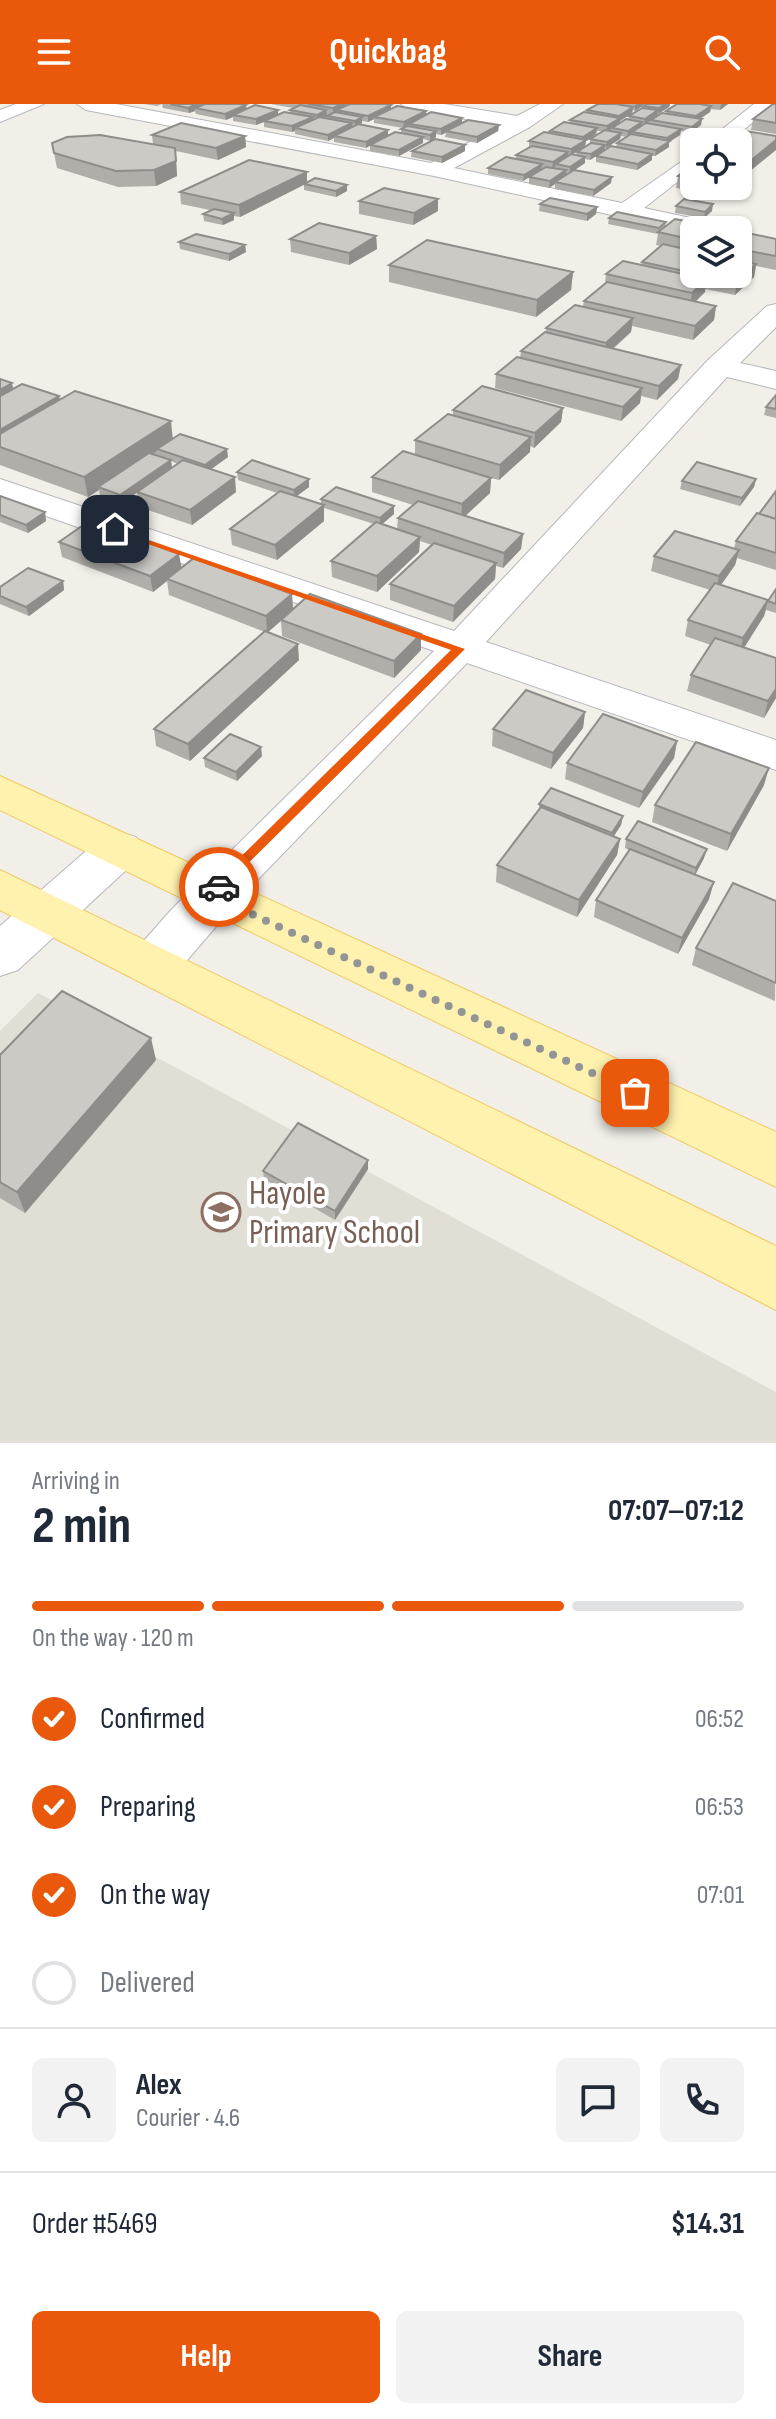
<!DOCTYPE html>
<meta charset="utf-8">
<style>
:root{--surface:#fff;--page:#f2f2f3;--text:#1f2937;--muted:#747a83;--line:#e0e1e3;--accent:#ea580c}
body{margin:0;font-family:"Sofia Sans Condensed",sans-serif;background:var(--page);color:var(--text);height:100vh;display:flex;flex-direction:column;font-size:30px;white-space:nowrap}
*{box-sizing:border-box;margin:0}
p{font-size:26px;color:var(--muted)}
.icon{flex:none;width:44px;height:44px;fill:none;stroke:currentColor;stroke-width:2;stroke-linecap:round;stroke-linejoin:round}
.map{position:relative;height:1339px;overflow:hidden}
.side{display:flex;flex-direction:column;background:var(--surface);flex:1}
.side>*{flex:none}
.tools{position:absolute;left:680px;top:24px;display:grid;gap:16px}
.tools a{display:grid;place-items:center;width:72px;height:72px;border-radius:12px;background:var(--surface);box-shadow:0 2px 6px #0004;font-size:40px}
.pin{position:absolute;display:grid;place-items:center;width:68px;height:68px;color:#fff;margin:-34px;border-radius:16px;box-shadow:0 4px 12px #0006}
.courier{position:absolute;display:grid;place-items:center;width:80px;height:80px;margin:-40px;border:6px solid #ea580c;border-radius:50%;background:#fff;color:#222;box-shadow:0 2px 10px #0007}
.head em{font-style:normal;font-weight:700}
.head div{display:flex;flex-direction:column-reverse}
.head{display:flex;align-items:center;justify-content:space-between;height:136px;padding:0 32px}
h1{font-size:52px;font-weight:700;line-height:60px}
.bar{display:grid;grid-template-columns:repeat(4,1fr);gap:12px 8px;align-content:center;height:96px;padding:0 32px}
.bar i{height:10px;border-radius:6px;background:var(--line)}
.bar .on{background:var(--accent)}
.bar p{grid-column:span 4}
.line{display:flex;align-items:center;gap:20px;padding:0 32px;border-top:2px solid var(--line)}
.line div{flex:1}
.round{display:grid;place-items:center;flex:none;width:84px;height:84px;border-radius:12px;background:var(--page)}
ol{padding:0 32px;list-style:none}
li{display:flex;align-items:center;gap:24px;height:88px}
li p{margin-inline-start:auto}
li .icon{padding:8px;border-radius:50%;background:var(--accent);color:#fff;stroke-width:4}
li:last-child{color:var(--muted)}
li i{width:44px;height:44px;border:4px solid var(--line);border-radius:50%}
.primary-button{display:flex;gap:16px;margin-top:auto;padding:16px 32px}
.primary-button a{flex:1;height:92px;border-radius:12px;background:var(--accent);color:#fff;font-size:32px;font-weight:700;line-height:92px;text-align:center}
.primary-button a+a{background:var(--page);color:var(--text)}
header{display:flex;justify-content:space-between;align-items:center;height:104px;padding:0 32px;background:var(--accent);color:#fff;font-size:36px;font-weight:700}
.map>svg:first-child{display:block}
.education{fill:#e1ded6}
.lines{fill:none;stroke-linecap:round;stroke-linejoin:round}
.minor-casing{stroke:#b5b8bc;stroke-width:2}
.major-casing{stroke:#f2c960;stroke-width:2}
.minor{fill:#fff;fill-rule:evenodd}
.major{fill:#fff2af;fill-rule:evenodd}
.wall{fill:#afaea9;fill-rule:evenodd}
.shaded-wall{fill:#8f8d8a}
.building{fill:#cccac5;stroke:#8f8d8a;stroke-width:2}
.route{fill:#ea580c}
.done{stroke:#929495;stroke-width:8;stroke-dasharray:0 14.4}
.labels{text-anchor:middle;stroke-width:8;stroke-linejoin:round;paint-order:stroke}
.near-education-label{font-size:34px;fill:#785e54;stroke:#fff;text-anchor:start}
</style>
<header><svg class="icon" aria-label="menu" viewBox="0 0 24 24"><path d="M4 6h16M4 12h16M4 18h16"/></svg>Quickbag<svg class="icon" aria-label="search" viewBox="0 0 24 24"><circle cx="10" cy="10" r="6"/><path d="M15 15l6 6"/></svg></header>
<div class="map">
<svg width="776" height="1339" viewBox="0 0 776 1339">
<rect width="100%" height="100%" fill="#f1efe8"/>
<!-- education -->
<polygon class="education" points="38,889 776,1288 776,1339 0,1339 0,927"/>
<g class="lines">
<defs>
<g id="minor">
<polygon points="16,0 44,0 0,18 0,6"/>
<polygon points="77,0 116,0 431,59 501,21 410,6 401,0 444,0 517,12 540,0 563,0 530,23 454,64 622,99 694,49 694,65 644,104 723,121 727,126 694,129 434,72 86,6"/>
<polygon points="754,0 775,0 729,38 706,38"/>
<polygon points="776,200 776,223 740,259 776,267 776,285 727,273 486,538 776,636 776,666 467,559 243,791 171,875 153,881 135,875 127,861 135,847 171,806 434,547 0,396 0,375 454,527 708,256 767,202"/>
<polygon points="119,728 136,733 142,745 136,757 18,866 0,872 0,822 102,733"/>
</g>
<g id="major">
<polygon points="0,672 776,1028 776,1083 0,706"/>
<polygon points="0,766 776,1142 776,1206 0,806"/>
</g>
</defs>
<!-- minor casing -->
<use href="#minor" class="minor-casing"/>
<!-- major casing -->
<use href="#major" class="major-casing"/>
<!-- minor -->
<use href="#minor" class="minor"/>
<!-- major -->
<use href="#major" class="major"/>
</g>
<!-- wall -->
<g class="wall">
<path d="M144,0h96l6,5 32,5 12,-1v-3l3,-2 -22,-4h114l6,4 35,3v4l36,8 37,2 -1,6 -21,12 -32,-6 1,-4 -5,2 -5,-1v3l-6,4 -7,-2v4l-24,13 -29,-5v-6l-4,3 -32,-6v-4l-6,3 -33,-7v-3l-3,1 -28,-5v-5l-8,3 -23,-4v-4l-7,3 -30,-6 -1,-3 -6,2 -26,-5 -1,-4 -5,2zM374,15v4l29,5 -2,1v4l-13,2 -29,-10 3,-2v-2l6,1z"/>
<path d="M598,0h47l-10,7 -2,-1 -1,3 -12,8 -1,3 9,-4 1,-4 15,-8v-2l3,-2h23l-1,3 -11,7v2l8,-3v-2l11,-7h51l-8,6 -9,-1 -1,3 -10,7h2l-1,6 -10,8 -10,-2 -1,4 -11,7v5l-14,9h-3v4l-15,10 -41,-8v-6l-6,4 -5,-1v4l-10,7 36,13 -18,13 -38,-7v-5l-6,4 -20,-4v-7l2,-1 -8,5 -35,-7v-6l28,-9v-4l13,-8v-6l20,-8 1,-2 20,-8v-3l17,-8v-2zM597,27h5l-12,8v5l-13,8 -1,4 -4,-1 13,-9 1,-5 10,-7zM621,32l6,1 -10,6 -1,4 -12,4 1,-3h1l14,-9z"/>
<polygon points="776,0 776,30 751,26 753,15"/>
<polygon points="152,31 245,32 246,43 218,56 176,47 177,72 156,82 118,83 57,64 52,39 153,40"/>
<polygon points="465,41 465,47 442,59 411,53 412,47"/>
<polygon points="694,60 694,82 732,82 719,92 676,84 678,72"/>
<polygon points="307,78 347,87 336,93 304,86 304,81 240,113 234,112 234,116 223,121 204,117 203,110 210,106 181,100 180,88"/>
<polygon points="359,97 438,107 413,121 359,110"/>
<polygon points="540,100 597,103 596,110 587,117 539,107"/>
<polygon points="676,102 712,107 704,114 675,109"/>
<polygon points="609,114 666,118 665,122 694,126 694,170 738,170 738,127 776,135 776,166 756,162 754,173 735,191 705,185 705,188 695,198 716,202 714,216 693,236 632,222 631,228 613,245 681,261 678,275 657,296 641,292 640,299 621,317 495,284 496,270 520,254 521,247 546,228 546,224 583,202 584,197 605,180 606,170 641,161 642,158 661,142 656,141 658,130 608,120"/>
<polygon points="376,132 377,145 349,161 291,148 290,135"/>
<polygon points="179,138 245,141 246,148 229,157 180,145"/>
<polygon points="389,161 573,168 571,186 536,213 389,178"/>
<path d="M0,275l13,10 46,7 1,3 168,58 -17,12 25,23 -44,33 -53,-18 -2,-14 -16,10 -21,-7 -1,-6 -11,7 -88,-32zM171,357l7,3 -6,4z"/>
<polygon points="776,291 776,314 764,311 766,303"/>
<polygon points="563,304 561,318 534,344 530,342 530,348 499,376 491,374 490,389 465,412 523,430 521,445 503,464 496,462 495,475 453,518 390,496 390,480 432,441 420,437 419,448 377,488 332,473 331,457 374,420 324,404 324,417 277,456 232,441 230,425 277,389 238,376 237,368 309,383 297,392 321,400 321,395 394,402 394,410 382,420 397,425 398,414 413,401 372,388 372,373 415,351 415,336 453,311 453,306"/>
<polygon points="756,375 754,383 740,402 680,385 682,377"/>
<polygon points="776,387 776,466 737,454 735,461 721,481 768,496 776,485 776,509 766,506 764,512 744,544 776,594 764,614 687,587 691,571 711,541 685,532 688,516 710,486 651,467 654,452 734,444 736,437 759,410"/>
<polygon points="0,392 45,408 46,417 28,429 0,418"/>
<polygon points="59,438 292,490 293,505 421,530 421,546 394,574 282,532 281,517 268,528 299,556 190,657 156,642 154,625 265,528 169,491 167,477 153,488 62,453"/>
<polygon points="63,477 64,486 29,512 0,500 0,483"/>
<polygon points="585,608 583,624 551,665 492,642 493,625"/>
<polygon points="677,637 674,654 639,704 565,675 567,659"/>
<polygon points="262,652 237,677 205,663 204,654"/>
<polygon points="764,681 727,747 652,718 655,701"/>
<polygon points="539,700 623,712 621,721 614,732 620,735 617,751 577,813 496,778 497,761 539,706"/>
<polygon points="626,735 704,754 695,771 709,795 678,850 594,813 596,796 629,746 625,744"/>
<polygon points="776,797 775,897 692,861 696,844"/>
<polygon points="0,951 156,956 25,1109 0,1094"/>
<polygon points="368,1056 368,1065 335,1116 264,1075 263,1067"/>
</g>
<!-- shaded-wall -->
<g class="shaded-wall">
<polygon points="197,0 212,0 195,4 195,7 189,9 188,4"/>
<polygon points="342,0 355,0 336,6 336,9 333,10 333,4"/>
<polygon points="637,0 645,0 635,7 635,1"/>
<polygon points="665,0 670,0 669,3 658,10 659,4"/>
<polygon points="721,0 728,0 720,6"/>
<polygon points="246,1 247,7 233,11 233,13 226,16 225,10"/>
<polygon points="391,1 391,7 374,13 374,15 368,18 368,12"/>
<polygon points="711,2 710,8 695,18 696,12"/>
<polygon points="633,3 632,9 620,17 619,20 606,28 607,22 619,14 619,12"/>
<polygon points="278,6 278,12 264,17 264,18 256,21 256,15"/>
<polygon points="326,6 327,12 317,17 317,11"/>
<polygon points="658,6 657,12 644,21 645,15"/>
<polygon points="426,7 426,13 409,20 409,21 403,24 404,18"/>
<polygon points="313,13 313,19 295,24 295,27 292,28 292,22"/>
<polygon points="362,13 362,19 355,23 355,17"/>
<polygon points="462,14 462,20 441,31 441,25"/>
<polygon points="702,15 701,21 691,29 692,23"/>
<polygon points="642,18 641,24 632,28 632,30 627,33 628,27"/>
<polygon points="352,19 352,25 334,32 334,34 328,37 328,31"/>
<polygon points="499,21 498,27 477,39 477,33"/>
<polygon points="597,24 596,30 586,37 585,42 571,51 571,45 583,38 583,33"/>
<polygon points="681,25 680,31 669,38 669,43 655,52 656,46 666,39 667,34"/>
<polygon points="388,26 388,32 366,44 366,38"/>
<polygon points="436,27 436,33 430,37 430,31"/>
<polygon points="621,29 620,35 606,44 607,38"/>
<polygon points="245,32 246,43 218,56 216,44"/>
<polygon points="423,33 423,39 399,52 399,46"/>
<polygon points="776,36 776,46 738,77 738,67"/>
<polygon points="465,41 465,47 442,59 442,53"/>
<polygon points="605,41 604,47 590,56 591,50"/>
<polygon points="175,44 177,72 156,82 154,66"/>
<polygon points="568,48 568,55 556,60 555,63 552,64 553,58"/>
<polygon points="652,50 652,56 637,66 638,60"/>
<polygon points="585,53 585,59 570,69 570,63"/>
<polygon points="542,60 541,66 523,77 524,71"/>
<polygon points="566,66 566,73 555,78 555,80 549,84 550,77"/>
<polygon points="307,68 307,79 240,113 239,101"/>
<polygon points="612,73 611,79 593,92 594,86"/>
<polygon points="347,81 347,87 336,93 336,87"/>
<polygon points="721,82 732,82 719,92"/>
<polygon points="438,95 438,107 413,121 414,109"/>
<polygon points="713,100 712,107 704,114 705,108"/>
<polygon points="597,103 596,110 587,117 587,110"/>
<polygon points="234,109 234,116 223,121 222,115"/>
<polygon points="376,132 377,145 349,161 349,149"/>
<polygon points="245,141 246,148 229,157 229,150"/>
<polygon points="756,160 754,173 735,191 737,178"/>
<polygon points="573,168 571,186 536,213 537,196"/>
<polygon points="707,175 705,188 690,203 692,189"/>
<polygon points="716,202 714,216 693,236 695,222"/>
<polygon points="633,214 631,228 604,252 606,239"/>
<polygon points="681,261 678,275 657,296 659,282"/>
<polygon points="12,279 15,293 0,302 0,286"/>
<polygon points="642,284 640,299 621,317 623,303"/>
<polygon points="59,292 62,306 0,343 0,326"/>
<polygon points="563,304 561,318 534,344 535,329"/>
<polygon points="171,317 173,337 157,345 157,347 101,384 98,383 99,386 88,393 84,373"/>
<polygon points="531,333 530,348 499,376 500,361"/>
<polygon points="227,345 228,353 206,369 205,361"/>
<polygon points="171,356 172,365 121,399 120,391"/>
<polygon points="235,373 236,388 192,421 190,406"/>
<polygon points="491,374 490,389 461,416 462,400"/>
<polygon points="309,375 309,383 294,394 294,386"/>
<polygon points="756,375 754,383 740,402 742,394"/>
<polygon points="324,401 324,417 277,456 275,441"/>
<polygon points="394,402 394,410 380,422 380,414"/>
<polygon points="45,408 46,417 28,429 26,421"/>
<polygon points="523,430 521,445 503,464 504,449"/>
<polygon points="420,433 419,448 377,488 377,472"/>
<polygon points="739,446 735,461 716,488 719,472"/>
<polygon points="179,450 182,466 167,475 167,477 153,488 150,472"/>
<polygon points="496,459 495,475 453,518 454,502"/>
<polygon points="63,477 64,486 29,512 26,503"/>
<polygon points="292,490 293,506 267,529 266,512"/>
<polygon points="768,496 764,512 740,550 743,534"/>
<polygon points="421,530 421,546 394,574 394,557"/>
<polygon points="298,540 299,556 190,657 188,640"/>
<polygon points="776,585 776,594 764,614 768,597"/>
<polygon points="585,608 583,624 551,665 553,649"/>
<polygon points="677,637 674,654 639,704 643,688"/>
<polygon points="261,643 262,652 237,677 236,668"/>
<polygon points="769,664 764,681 727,747 731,730"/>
<polygon points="623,712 621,721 610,738 612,729"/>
<polygon points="620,735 617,751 577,813 579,796"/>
<polygon points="707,745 704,754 694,773 696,764"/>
<polygon points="714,778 709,795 678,850 682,834"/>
<polygon points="151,934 156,956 25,1109 17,1088"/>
<polygon points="368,1056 368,1065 335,1116 335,1107"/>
</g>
<!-- building -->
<g class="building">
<polygon points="170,0 197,0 188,4"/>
<polygon points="205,0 240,0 246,1 225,10 195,4"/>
<polygon points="308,0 342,0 333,4"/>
<polygon points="350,0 385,0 391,1 368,12 336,6"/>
<polygon points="598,0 616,0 633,3 619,12 587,6"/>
<polygon points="647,0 665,0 659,4 644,2"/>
<polygon points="677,0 700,0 711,2 696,12 666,7"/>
<polygon points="773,0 776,0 776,19 753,15"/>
<polygon points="255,1 278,6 256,15 233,11"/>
<polygon points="300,1 326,6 317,11 290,6"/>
<polygon points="397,2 426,7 404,18 374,13"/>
<polygon points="642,4 658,6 645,15 629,12"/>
<polygon points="284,8 313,13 292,22 264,17"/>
<polygon points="335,8 362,13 355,17 327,12"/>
<polygon points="431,8 462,14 441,25 409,20"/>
<polygon points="584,8 620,14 607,22 570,16"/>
<polygon points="662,9 702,15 692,23 651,16"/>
<polygon points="319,13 352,19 328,31 295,24"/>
<polygon points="626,15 642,18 628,27 612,24"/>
<polygon points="468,16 499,21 477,33 446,27"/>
<polygon points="564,18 597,24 583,33 550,27"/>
<polygon points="181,19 245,32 216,44 152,31"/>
<polygon points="646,19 681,25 667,34 632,28"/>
<polygon points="358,20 388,26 366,38 334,32"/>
<polygon points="407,22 436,27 430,31 401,25"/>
<polygon points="605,26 621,29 607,38 590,35"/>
<polygon points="739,26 776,32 776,36 738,67 738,38 723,38"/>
<polygon points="395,28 423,33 399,46 370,41"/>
<polygon points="544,28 586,36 571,45 529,37"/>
<polygon points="631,30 670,37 656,46 617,39"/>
<polygon points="100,31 175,44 176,57 154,66 116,67 54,49 52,39 67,33"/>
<polygon points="435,35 465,41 442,53 412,47"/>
<polygon points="591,39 605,41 591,50 577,48"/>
<polygon points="532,42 568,48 553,58 516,51"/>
<polygon points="611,42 652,50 638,60 596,52"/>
<polygon points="571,50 585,53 570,63 556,60"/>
<polygon points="506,53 542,60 524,71 488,64"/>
<polygon points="249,56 307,68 239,101 180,88"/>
<polygon points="694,60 694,75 678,72"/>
<polygon points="546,63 566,66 550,77 529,73"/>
<polygon points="574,66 612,73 594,86 555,78"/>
<polygon points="315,74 347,81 336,87 304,80"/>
<polygon points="384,84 438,95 414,109 359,97"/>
<polygon points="550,94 597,103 587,110 540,100"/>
<polygon points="684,95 713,100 705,108 676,102"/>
<polygon points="214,105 234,109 222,115 203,110"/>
<polygon points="617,108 666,118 659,124 609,114"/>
<polygon points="675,115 732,126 694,126 694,136 658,128"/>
<polygon points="319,119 376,132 349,149 290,135"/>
<polygon points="738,127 776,135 776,152 738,145"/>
<polygon points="196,130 245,141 229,150 179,138"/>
<polygon points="427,136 573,168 537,196 389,161"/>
<polygon points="663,140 694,147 694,169 642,158"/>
<polygon points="738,156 756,160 737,178 700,170 738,170"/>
<polygon points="623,157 707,175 692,189 606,170"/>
<polygon points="607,178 716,202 695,222 584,197"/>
<polygon points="575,201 633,214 606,239 546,224"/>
<polygon points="545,228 681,261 659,282 521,247"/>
<polygon points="517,253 642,284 623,303 496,270"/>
<polygon points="0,275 12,279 0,286"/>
<polygon points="22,280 59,292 0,326 0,292"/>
<polygon points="482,282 563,304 535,329 453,306"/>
<polygon points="75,287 171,317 84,373 0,343 0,330"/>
<polygon points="776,291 776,305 766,303"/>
<polygon points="448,310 531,333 500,361 415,336"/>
<polygon points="180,330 227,345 205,361 157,345"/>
<polygon points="403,347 491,374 462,400 372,373"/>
<polygon points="149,349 171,356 120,391 98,383"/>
<polygon points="183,356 235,373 190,406 137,388"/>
<polygon points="252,356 309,375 294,386 237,368"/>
<polygon points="697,358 756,375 742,394 682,377"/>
<polygon points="336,383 394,402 380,414 321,395"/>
<polygon points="280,387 324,401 275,441 230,425"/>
<polygon points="776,387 776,415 759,410"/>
<polygon points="0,392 45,408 26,421 0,411"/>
<polygon points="418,397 523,430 504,449 398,414"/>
<polygon points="757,409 776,415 776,449 736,437"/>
<polygon points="89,417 179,450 150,472 59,438"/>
<polygon points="376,418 420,433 377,472 331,457"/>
<polygon points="675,427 739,446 719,472 654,452"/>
<polygon points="434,439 496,459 454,502 390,480"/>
<polygon points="194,454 292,490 266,512 167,475"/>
<polygon points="28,464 63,477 26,503 0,492 0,483"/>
<polygon points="715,479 768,496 743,534 688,516"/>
<polygon points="776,485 776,500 768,497"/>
<polygon points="310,490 421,530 394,557 281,516"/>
<polygon points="265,527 298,540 188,640 154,625"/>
<polygon points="715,534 776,554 776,585 768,597 691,571"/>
<polygon points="526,586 585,608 553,649 493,625"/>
<polygon points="603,610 677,637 643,688 567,659"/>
<polygon points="230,630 261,643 236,668 204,654"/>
<polygon points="696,638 769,664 731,730 655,701"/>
<polygon points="551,684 623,712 612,729 539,700"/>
<polygon points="541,703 620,735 579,796 497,761"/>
<polygon points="638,717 707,745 696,764 626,735"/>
<polygon points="630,745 714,778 682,834 596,796"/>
<polygon points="733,779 776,797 776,879 696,844"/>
<polygon points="62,887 151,934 17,1088 0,1078 0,951"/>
<polygon points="298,1019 368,1056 335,1107 263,1067"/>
</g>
<!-- route -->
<polygon class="route" points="111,423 465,545 219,788 214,787 214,779 451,546 111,427"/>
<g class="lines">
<!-- done -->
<polyline class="done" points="219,783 211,791 635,989"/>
</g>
<!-- icons -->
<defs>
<symbol id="school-ring" viewBox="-11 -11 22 22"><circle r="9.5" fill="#fff" stroke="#8d6e63" stroke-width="1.5"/><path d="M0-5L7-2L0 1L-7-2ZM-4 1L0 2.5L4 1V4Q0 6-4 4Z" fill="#8d6e63"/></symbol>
</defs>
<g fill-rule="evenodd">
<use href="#school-ring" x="199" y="1086" width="44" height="44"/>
</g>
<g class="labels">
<!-- near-education labels -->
<g class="near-education-label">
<text x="249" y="1100">Hayole<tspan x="249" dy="39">Primary School</tspan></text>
</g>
</g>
</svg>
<div class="tools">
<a><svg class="icon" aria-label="locate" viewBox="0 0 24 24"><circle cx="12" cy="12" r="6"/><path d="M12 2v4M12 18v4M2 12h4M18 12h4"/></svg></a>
<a><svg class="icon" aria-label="layers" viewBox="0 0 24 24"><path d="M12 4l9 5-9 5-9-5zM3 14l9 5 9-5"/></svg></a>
</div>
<div class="pin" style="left:635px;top:989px;background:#ea580c"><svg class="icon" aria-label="bag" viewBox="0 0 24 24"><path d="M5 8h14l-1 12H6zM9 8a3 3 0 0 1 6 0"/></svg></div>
<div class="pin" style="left:115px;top:425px;background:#1f2937"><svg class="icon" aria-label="home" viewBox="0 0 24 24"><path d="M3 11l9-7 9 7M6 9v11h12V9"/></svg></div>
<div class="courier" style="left:219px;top:783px"><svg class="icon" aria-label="car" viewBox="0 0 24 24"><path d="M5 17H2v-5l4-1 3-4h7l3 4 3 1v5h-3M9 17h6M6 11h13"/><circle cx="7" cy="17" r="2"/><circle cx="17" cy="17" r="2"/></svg></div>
</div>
<section class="side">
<div class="head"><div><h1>2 min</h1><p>Arriving in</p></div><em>07:07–07:12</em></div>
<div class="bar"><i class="on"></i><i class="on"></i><i class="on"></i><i></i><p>On the way · 120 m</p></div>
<ol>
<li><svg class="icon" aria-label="check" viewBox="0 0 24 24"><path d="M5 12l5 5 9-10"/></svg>Confirmed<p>06:52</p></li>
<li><svg class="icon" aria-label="check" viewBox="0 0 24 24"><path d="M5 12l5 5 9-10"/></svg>Preparing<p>06:53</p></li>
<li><svg class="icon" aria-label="check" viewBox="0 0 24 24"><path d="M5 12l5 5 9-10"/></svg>On the way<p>07:01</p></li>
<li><i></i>Delivered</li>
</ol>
<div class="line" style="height:144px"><a class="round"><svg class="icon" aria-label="person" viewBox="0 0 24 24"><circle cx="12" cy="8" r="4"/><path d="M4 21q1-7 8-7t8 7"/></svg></a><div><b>Alex</b><p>Courier · 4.6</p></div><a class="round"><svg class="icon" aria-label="chat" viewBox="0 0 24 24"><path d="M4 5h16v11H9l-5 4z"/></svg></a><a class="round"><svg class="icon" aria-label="phone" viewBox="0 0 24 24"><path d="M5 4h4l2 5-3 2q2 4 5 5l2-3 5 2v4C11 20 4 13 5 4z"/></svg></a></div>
<div class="line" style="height:104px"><div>Order #5469</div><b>$14.31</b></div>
<div class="primary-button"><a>Help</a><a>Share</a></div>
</section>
